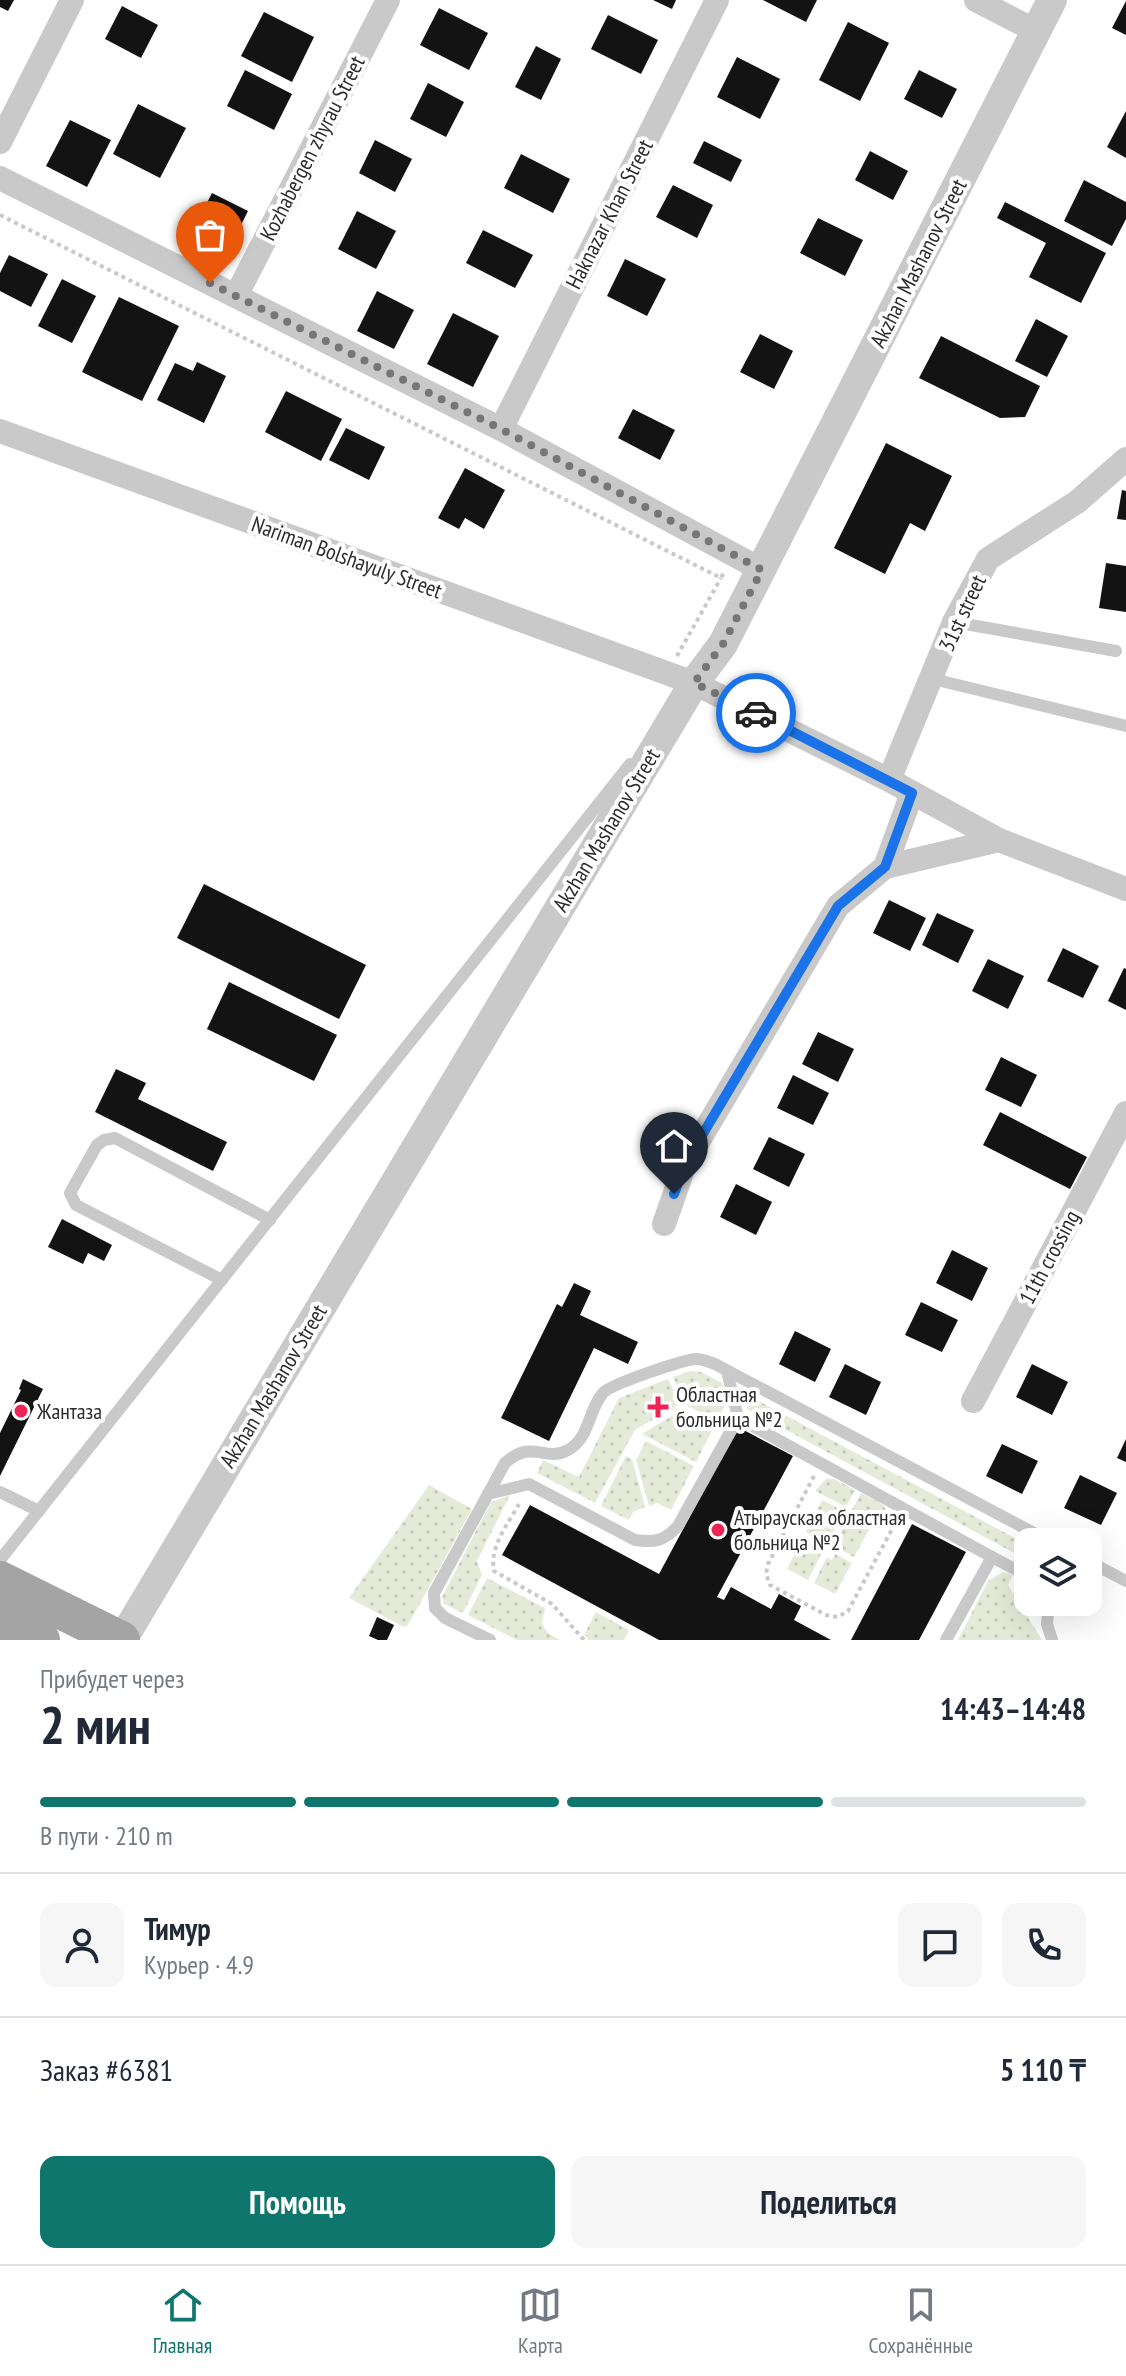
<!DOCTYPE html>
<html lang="ru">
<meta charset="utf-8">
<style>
:root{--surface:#fff;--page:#f6f6f7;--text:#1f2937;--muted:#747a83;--line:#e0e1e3;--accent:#0f766e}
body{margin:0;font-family:"PT Sans Narrow",sans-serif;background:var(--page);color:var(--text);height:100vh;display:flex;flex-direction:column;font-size:30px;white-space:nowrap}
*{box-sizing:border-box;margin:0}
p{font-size:26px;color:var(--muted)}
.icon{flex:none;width:44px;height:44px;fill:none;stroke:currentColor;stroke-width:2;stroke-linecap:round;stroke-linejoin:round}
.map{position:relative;height:1640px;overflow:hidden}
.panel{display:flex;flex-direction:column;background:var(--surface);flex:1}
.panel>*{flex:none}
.tools{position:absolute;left:1014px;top:1528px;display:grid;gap:16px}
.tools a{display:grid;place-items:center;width:88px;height:88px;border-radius:16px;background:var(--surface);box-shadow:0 8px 32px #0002;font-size:40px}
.pin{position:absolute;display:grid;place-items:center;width:68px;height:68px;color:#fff;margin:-82px -34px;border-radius:50% 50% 50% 0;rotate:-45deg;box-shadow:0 0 8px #0007}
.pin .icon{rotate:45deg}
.courier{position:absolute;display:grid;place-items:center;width:80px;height:80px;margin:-40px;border:6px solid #1a73e8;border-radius:50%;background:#fff;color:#222;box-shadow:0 2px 10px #0007}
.head em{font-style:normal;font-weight:800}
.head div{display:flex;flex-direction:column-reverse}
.head{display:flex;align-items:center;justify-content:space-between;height:136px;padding:0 40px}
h1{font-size:52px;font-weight:800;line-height:60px}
.bar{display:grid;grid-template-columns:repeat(4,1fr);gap:12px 8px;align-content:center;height:96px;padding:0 40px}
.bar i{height:10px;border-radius:6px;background:var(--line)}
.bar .current{background:var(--accent)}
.bar p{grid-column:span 4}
.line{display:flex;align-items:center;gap:20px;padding:0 40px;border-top:2px solid var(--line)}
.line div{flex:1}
.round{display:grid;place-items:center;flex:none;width:84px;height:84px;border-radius:16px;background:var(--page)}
.cta{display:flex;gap:16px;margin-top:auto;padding:16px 40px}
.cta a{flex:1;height:92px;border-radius:16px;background:var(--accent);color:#fff;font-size:32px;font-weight:800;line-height:92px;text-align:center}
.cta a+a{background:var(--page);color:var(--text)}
.dock{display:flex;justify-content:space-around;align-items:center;height:112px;border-top:2px solid var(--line);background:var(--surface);font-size:22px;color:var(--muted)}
.dock a{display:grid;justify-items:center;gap:4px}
.dock .current{color:var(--accent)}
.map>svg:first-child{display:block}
.grass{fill:url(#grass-dots)}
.building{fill:#131313}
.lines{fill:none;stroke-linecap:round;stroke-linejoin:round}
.path{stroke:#c9c9c9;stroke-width:4;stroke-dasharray:4 4;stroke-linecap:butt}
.service{stroke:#c9c9c9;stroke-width:12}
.minor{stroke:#c9c9c9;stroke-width:24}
.tertiary{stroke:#c9c9c9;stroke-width:30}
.primary{stroke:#a4a4a4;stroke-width:38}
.done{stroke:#767676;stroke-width:8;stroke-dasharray:0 14.4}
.route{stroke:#1a73e8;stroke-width:10}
.poi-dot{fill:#ee2454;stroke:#fff;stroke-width:3}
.labels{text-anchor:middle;stroke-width:8;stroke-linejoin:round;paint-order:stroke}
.street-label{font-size:22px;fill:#2c2c2c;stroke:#fff}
.poi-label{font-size:22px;fill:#2c2c2c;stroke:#fff;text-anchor:start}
</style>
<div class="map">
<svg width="1126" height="1640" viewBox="0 0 1126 1640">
<defs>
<pattern id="grass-dots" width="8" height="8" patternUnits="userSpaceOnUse" patternTransform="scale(2)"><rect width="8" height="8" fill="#e6ebd9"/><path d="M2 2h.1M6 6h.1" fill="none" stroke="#c5caba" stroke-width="1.8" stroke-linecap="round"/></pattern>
</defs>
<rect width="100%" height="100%" fill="#fff"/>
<!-- grass -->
<g class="grass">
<polygon points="691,1371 701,1372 722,1383 727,1402 717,1421 686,1405 673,1377"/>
<polygon points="668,1379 680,1404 635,1430 595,1503 537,1473 543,1460 579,1477 619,1398"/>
<polygon points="744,1393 1026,1544 1020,1556 747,1409"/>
<polygon points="683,1409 715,1425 696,1462 642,1434"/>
<polygon points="646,1441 694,1466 671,1510 657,1503 649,1506 636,1460"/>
<polygon points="626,1456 632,1459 645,1507 633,1512 629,1520 601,1506"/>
<polygon points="826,1479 834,1479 855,1490 846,1507 815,1491"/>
<polygon points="429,1485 472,1509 408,1625 404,1627 349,1598"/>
<polygon points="861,1493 882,1504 887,1511 883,1526 852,1510"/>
<polygon points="510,1495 477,1561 482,1575 463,1613 444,1604 442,1597 491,1502"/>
<polygon points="822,1500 844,1511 831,1537 826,1535 823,1540 806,1532"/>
<polygon points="850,1515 871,1526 854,1557 838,1548 841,1542 837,1540"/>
<polygon points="803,1537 820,1546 817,1552 821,1554 808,1580 787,1569"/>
<polygon points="835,1554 852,1563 835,1594 814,1583 827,1557 832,1560"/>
<polygon points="1003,1572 1013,1575 1008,1585 1042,1640 958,1640 988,1581"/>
<polygon points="487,1578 545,1608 542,1624 548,1633 560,1640 517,1640 468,1615"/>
<polygon points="596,1612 629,1630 624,1640 589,1640 584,1635"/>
</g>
<!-- building -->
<g class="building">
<polygon points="0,0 14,0 8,11 0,7"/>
<polygon points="653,0 676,0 672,9"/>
<polygon points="763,0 817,0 806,22"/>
<polygon points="1126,1 1126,35 1112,28"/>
<polygon points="122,6 158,25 141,58 105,39"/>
<polygon points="439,8 488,33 469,70 420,45"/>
<polygon points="264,12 314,37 292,82 241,56"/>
<polygon points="608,15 658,40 641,74 591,49"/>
<polygon points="848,22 889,43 860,101 819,80"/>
<polygon points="536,46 561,59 541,100 515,87"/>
<polygon points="737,57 780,79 760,119 717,97"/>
<polygon points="245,70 292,94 274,130 227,106"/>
<polygon points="919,70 957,89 942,118 904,99"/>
<polygon points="428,83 464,102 446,137 410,119"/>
<polygon points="138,104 186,128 160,178 113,154"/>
<polygon points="1126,111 1126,158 1107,147"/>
<polygon points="70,120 111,140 87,187 46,166"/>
<polygon points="375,140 412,159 395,192 359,173"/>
<polygon points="704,141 742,160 731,182 693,163"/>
<polygon points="870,151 908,171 893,200 855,180"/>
<polygon points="521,154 570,179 553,213 504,188"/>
<polygon points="1084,180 1126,202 1126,219 1112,246 1064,221"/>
<polygon points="673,185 713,205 697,238 656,217"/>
<polygon points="212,193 248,211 224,259 188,240"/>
<polygon points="1005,202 1106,253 1081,303 1029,277 1046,243 997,218"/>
<polygon points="357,211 396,231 376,269 338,249"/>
<polygon points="818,218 863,240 845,276 800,253"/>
<polygon points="483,230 533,255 515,288 466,263"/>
<polygon points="9,255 48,274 31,307 0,291 0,273"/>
<polygon points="625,259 666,279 647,316 607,296"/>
<polygon points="62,279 96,296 72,343 38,326"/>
<polygon points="377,291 414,310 394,349 357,331"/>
<polygon points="119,297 179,326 142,401 82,372"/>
<polygon points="453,313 499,336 473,387 427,364"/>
<polygon points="1036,319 1068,336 1047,377 1015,361"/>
<polygon points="760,334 793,351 774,389 740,372"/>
<polygon points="941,336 1040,386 1025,417 1000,418 919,378"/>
<polygon points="197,362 226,376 204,423 157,400 175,363 193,371"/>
<polygon points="286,391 342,419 321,461 265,432"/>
<polygon points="633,409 675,430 660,460 618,438"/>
<polygon points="346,428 385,447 369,480 329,460"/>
<polygon points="886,443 952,476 925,531 910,523 885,574 834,548"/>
<polygon points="465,468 505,490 484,529 465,518 459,529 438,518"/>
<polygon points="1122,490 1126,491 1126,520 1117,519"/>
<polygon points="1106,563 1126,566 1126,612 1099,608"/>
<polygon points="204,884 366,965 339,1019 177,938"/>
<polygon points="889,900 926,918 910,951 873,933"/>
<polygon points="937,913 974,930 958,963 922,945"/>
<polygon points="1063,948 1099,966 1083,998 1047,981"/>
<polygon points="988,959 1024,976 1008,1009 972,991"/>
<polygon points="1124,968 1126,969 1126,1010 1108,1001"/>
<polygon points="229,982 337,1035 314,1081 207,1029"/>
<polygon points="818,1032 854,1049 838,1082 802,1064"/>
<polygon points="1001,1057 1037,1075 1021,1107 985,1090"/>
<polygon points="116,1069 146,1083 138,1099 227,1142 213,1171 95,1112"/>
<polygon points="793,1075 829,1093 813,1125 777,1108"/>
<polygon points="1000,1112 1087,1157 1070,1189 983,1145"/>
<polygon points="769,1137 805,1154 789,1187 753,1169"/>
<polygon points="736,1184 772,1202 756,1235 720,1217"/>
<polygon points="62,1219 112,1245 104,1261 88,1253 83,1264 48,1247"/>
<polygon points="952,1250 988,1268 972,1301 936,1283"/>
<polygon points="574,1283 591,1291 580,1315 638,1342 628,1364 594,1348 549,1441 501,1418 557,1304 562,1307"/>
<polygon points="921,1302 958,1320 942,1352 905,1335"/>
<polygon points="795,1331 831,1349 815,1382 779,1364"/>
<polygon points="845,1364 881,1382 866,1415 829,1397"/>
<polygon points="1032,1364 1068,1382 1052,1415 1016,1397"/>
<polygon points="23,1379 43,1389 0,1476 0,1433 21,1390 19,1389"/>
<polygon points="738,1427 793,1456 717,1597 724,1600 731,1587 771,1609 779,1594 801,1606 794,1620 831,1640 659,1640 502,1555 530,1505 659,1574"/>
<polygon points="1126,1439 1126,1462 1117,1458"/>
<polygon points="1002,1444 1038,1461 1022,1494 986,1476"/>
<polygon points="1080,1475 1117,1493 1101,1525 1064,1508"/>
<polygon points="912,1524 966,1552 919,1640 851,1640"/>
<polygon points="377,1617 394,1625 387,1640 378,1640 369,1636"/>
</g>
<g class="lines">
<!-- path -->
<g class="path">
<polyline points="0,215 721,578 724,572"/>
<polyline points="677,656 721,578"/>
<polyline points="814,1476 768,1564 766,1574 770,1585 826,1615 838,1617 848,1611 897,1520"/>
<path d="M519,1504c-11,20 -30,43 -25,67l58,33 32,36"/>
</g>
<!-- service -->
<g class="service">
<polyline points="954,622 1116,651"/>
<polyline points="933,679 1126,726"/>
<polyline points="222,1280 76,1205 70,1193 97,1145 104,1140 115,1138 270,1220"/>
<polyline points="727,1371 738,1418"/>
<polyline points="0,1492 39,1511"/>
<path d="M488,1494l41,-10 106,56c20,3 29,1 43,-14l60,-108 254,139"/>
<polyline points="0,1560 630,764"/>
<polyline points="1088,1561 1126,1581"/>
<polyline points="1049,1602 1047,1624 1052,1640"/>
<path d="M490,1640l-45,-22 -10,-10 -1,-15 71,-130c28,-25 39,0 63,-13 22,-12 20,-40 35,-57 8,-9 82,-34 94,-34 6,0 12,3 18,5l336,178"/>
<polyline points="946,1640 992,1557 1028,1576"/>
</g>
<!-- minor -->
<g class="minor">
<polyline points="976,0 1036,31"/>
<polyline points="0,142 72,0"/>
<polyline points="0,178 501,429 762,570"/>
<polyline points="236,296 388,0"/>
<polyline points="501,429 717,0"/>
<polyline points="0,431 694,683 889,780 999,840 1126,889"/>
<polyline points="889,780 954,622 988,559 1077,502 1126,459"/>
<polyline points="885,867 912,793"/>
<polyline points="664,1224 685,1164 838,906 885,867 999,840"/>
<polyline points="973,1401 1126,1113"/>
</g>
<!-- tertiary -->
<polyline class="tertiary" points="122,1640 694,683 723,644 1052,0"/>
<!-- primary -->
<g class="primary">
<polyline points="0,1580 121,1640"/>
<polyline points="0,1620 41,1640"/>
</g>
</g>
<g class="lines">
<!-- done -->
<polyline class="done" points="210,283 501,429 762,570 723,644 694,683 756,713"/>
<!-- route -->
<polyline class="route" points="674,1194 685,1164 838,906 885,867 912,793 756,713"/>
</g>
<!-- markers -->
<g class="poi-dot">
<path d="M654 1395h8v8h8v8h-8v8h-8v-8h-8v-8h8z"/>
<circle cx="21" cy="1411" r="8"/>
<circle cx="718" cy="1530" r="8"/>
</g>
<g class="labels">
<!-- street labels -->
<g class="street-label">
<text transform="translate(312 148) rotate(-63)" y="8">Kozhabergen zhyrau Street</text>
<text transform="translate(609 214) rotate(-63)" y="8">Haknazar Khan Street</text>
<text transform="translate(918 263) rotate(-63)" y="8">Akzhan Mashanov Street</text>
<text transform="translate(347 557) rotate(20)" y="8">Nariman Bolshayuly Street</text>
<text transform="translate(962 613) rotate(-65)" y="8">31st street</text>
<text transform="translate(606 830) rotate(-59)" y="8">Akzhan Mashanov Street</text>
<text transform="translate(1049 1257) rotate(-62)" y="8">11th crossing</text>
<text transform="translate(273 1386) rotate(-59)" y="8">Akzhan Mashanov Street</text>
</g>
<!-- poi labels -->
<g class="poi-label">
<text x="676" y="1402">Областная<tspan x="676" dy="25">больница №2</tspan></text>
<text x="37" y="1419">Жантаза</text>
<text x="734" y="1525">Атырауская областная<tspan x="734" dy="25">больница №2</tspan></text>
</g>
</g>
</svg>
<div class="tools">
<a><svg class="icon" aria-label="layers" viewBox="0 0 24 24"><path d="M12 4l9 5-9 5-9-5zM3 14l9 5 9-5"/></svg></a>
</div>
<div class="pin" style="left:210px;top:283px;background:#ea580c"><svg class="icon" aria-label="bag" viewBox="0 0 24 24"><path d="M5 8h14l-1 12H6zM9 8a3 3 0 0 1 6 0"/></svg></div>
<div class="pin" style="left:674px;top:1194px;background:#1f2937"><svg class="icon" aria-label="home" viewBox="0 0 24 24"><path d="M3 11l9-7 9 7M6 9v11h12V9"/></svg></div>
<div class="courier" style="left:756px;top:713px"><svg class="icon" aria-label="car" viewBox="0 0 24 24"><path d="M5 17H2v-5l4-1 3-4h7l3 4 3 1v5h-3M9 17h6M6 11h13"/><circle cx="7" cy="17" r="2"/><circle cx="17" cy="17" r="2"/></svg></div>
</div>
<section class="panel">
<div class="head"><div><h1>2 мин</h1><p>Прибудет через</p></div><em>14:43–14:48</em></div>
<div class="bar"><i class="current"></i><i class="current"></i><i class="current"></i><i></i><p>В пути · 210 m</p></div>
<div class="line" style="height:144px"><a class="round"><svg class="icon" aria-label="person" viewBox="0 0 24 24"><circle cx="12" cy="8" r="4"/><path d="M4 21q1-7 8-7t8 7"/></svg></a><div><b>Тимур</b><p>Курьер · 4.9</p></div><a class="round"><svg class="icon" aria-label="chat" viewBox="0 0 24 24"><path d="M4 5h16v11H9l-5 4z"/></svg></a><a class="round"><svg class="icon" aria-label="phone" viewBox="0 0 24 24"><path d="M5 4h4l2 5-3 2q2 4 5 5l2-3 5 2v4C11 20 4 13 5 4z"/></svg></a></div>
<div class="line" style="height:104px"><div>Заказ #6381</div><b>5 110 ₸</b></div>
<div class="cta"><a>Помощь</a><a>Поделиться</a></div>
</section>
<nav class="dock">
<a class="current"><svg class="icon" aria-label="home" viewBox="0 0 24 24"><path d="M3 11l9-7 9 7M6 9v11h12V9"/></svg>Главная</a>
<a><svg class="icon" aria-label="map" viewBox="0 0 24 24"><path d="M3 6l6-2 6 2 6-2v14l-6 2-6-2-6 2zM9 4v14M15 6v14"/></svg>Карта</a>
<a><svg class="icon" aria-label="saved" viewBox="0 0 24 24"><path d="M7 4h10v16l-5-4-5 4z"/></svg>Сохранённые</a>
</nav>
